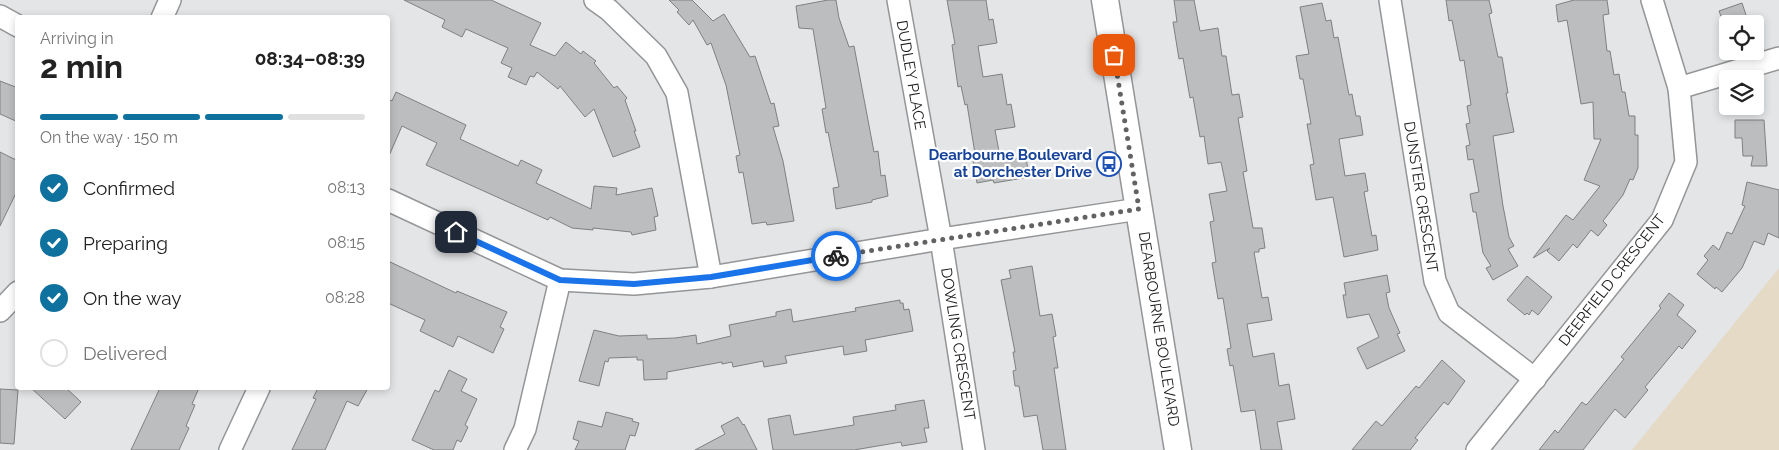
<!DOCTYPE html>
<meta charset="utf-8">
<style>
:root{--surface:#fff;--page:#f6f6f6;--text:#222;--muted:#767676;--line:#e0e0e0;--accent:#0f719e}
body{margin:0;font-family:Raleway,sans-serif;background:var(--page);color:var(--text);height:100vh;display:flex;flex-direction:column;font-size:19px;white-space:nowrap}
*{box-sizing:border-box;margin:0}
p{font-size:16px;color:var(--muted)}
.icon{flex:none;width:28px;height:28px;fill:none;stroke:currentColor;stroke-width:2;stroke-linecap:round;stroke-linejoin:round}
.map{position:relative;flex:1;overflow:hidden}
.side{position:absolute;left:15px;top:15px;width:375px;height:375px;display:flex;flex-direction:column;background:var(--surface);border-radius:5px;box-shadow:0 2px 8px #0003}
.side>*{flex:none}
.tools{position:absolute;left:1719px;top:15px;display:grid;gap:10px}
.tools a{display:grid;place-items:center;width:45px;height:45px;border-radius:5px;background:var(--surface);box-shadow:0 2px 8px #0003;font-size:25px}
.pin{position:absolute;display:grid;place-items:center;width:42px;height:42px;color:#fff;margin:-21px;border-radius:10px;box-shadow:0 2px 8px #0006}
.courier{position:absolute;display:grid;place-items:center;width:50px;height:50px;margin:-25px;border:4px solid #1a73e8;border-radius:50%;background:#fff;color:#222;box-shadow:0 1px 6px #0007}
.head em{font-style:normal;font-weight:700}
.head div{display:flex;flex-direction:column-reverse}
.head{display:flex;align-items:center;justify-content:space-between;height:85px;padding:0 25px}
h1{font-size:32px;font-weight:700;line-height:38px}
.bar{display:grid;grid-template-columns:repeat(4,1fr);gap:8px 5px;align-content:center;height:60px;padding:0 25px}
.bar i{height:6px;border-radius:4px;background:var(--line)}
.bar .selected{background:var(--accent)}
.bar p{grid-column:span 4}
ol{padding:0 25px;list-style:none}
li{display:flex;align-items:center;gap:15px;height:55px}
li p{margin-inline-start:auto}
li .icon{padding:5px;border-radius:50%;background:var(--accent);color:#fff;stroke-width:4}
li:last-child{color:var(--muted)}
li i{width:28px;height:28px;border:2px solid var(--line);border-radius:50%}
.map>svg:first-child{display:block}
.industrial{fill:#e5dac5}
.building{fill:#bcbdbf;stroke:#7f8081}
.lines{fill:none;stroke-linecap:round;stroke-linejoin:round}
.minor-casing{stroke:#949597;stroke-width:24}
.tertiary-casing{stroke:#949597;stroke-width:29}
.minor{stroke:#fff;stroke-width:21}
.tertiary{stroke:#fff;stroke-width:26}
.done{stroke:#616263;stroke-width:5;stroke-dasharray:0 9}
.route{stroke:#1a73e8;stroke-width:6}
.labels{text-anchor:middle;stroke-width:4.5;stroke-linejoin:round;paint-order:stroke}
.street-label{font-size:15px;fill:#1b1b1c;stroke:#fff}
.transit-label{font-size:15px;font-weight:bold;fill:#164399;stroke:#fff;text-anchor:end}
</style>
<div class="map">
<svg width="1779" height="450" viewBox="0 0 1779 450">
<rect width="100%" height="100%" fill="#e4e5e6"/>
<!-- industrial -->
<polygon class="industrial" points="1779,268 1779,450 1632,450"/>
<!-- building -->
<g class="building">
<polygon points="404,0 491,0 541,23 530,45 555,56 566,42 581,54 583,51 596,61 594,63 614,88 617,86 627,98 625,100 636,131 634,131 640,147 613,157 594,109 585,117 560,86 558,89 537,72 534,77 530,76 526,85 508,77 512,68 501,63 508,48 466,29 462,37 442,27 445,20"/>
<polygon points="669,0 692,0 713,21 724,14 750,57 755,56 771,104 774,103 779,126 773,127 783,161 794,221 767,225 766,222 752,224 743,172 739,173 736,156 740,155 726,85 711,43 707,45 693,20 689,25 677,12 679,10"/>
<polygon points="828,0 836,0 839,18 849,47 854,46 874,152 878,151 881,176 885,175 888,196 872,200 872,202 836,209 833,188 839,187 828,132 826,133 822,109 826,108 813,29 799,28 796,6"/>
<polygon points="947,0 986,0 989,20 993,19 997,43 978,46 983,77 1002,74 1007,105 1011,104 1015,127 995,130 1000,157 1001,161 1026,157 1029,177 994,183 993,180 977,183 973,161 976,160 967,104 965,105 961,86 958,87 952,45 955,44"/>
<polygon points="1174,0 1194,0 1200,31 1218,28 1222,56 1226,56 1232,95 1239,94 1243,117 1238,118 1247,171 1243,172 1253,228 1262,228 1265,248 1259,249 1259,252 1254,252 1262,298 1268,297 1272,320 1247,324 1253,357 1274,353 1279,386 1289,384 1295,419 1277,422 1282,450 1261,450 1255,410 1241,412 1233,365 1230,366 1227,349 1231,348 1223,298 1218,299 1212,263 1216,262 1210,222 1214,221 1209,194 1227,191 1221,162 1208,164 1204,136 1200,137 1193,97 1190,98 1183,58 1179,59 1173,22 1177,22"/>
<polygon points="1446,0 1489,0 1492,13 1489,14 1498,57 1502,57 1508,93 1506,93 1514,132 1493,136 1503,206 1509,237 1514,246 1508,249 1518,266 1493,280 1486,268 1491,266 1483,253 1476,212 1473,212 1470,194 1479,192 1473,159 1468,160 1466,146 1470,145 1466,124 1470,123 1467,106 1471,105 1464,60 1460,61 1452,20 1449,21"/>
<polygon points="1574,0 1607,0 1609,14 1603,15 1607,51 1610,51 1614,75 1619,74 1622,92 1625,92 1629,116 1635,116 1635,135 1638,135 1638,168 1633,180 1630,179 1623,195 1603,221 1607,225 1598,236 1591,230 1577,248 1573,244 1559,261 1547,251 1550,248 1533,258 1566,215 1573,220 1600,186 1584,180 1601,139 1594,139 1593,102 1581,104 1567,20 1558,22 1556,5"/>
<polygon points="1322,3 1326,21 1331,20 1334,38 1338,37 1349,95 1352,94 1356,116 1360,116 1363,135 1339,139 1345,176 1365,173 1368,191 1364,192 1372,236 1376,235 1378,250 1344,257 1333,197 1316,200 1310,165 1314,164 1307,124 1311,124 1303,79 1300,79 1296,56 1309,54 1300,7"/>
<polygon points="1742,3 1749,24 1724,24 1719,11"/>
<polygon points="0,81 18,88 18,122 0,114"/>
<polygon points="396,92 466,125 460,139 518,166 521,160 542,170 536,183 591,209 594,186 617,188 616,195 652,188 658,216 654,217 656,230 632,235 631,232 593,228 593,230 572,228 550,217 548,220 426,165 437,143 402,126 388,158 388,99 392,101"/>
<polygon points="1735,120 1764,120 1767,166 1751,166 1753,156 1743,156 1742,138 1735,138"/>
<polygon points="0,152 18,161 18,189 0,226"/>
<polygon points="1747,182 1779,190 1779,238 1768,233 1764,245 1754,241 1742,268 1722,292 1716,287 1715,289 1697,274 1708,260 1704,256 1713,245 1719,250 1727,232 1732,234 1745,206 1742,205"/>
<polygon points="388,261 456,293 457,291 507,312 500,327 504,329 493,353 458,336 453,347 420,331 425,320 388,303"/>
<polygon points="1032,266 1040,316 1052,314 1056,336 1053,337 1058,368 1054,368 1066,450 1043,450 1037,415 1024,417 1019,386 1015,386 1013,371 1016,370 1013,352 1015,352 1001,280 1011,278 1009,270"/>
<polygon points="1387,275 1390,292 1386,293 1389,308 1400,333 1397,334 1405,351 1367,369 1357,348 1379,337 1369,314 1347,318 1343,295 1346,295 1344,283"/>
<polygon points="1527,276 1552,297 1538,315 1532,310 1529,315 1527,313 1525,315 1507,300"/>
<polygon points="1669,293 1684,305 1677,315 1696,331 1682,349 1679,346 1645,387 1648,390 1625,418 1615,409 1583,450 1539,450 1555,430 1558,433 1582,402 1586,405 1589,402 1624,359 1621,357 1661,308 1659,306"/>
<polygon points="900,300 900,303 903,303 904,310 909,309 913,331 865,340 867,351 844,355 843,346 785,356 787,363 764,367 763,361 733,367 732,362 722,364 722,362 667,372 667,379 644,380 643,360 637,360 637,357 609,358 608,362 605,361 599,386 579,381 594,330 619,336 647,335 647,339 675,338 696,335 697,344 731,336 729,325 776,316 776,312 791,309 793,322 856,311 855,308"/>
<polygon points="1442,360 1465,381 1448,405 1444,402 1415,438 1418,440 1410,450 1352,450 1376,421 1382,426 1416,386 1419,388"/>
<polygon points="449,370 467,379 461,391 477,399 465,425 468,427 461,442 457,440 453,450 434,450 412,440 435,390 439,392"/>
<polygon points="31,388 66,388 81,402 65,419"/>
<polygon points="160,388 199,388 192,404 195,405 186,426 189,428 179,450 131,450"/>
<polygon points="318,388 368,388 358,406 347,401 325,450 292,450 316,399 313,398"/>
<polygon points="0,389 18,390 14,444 0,443"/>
<polygon points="924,400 929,428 924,428 927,442 902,446 901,442 854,450 773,450 768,419 790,415 794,435 854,425 853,417 896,410 895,405"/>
<polygon points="606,412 633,419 632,421 639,423 635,436 630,435 625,450 575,450 579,441 573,439 578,421 602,427"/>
<polygon points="738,417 743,425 744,424 757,450 695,450 725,434 721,426"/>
</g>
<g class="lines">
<defs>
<g id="minor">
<polyline points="595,0 609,10 656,56 677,93 711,277"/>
<polyline points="898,0 941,239 974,450"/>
<polyline points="1390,0 1435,281 1449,313 1535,379"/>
<polyline points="0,16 18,26"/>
<polyline points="162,18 170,0"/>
<polyline points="1679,88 1779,58"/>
<polyline points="388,200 560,280 634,284 711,277 941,239 1139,209"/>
<polyline points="0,311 18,292"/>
<polyline points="230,450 259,388"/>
<polyline points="515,450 525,429 560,280"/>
<polyline points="1477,450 1662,220 1686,162 1679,88 1652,0"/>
</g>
<polyline id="tertiary" points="1105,0 1178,450"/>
</defs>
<!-- minor casing -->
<use href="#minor" class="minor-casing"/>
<!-- tertiary casing -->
<use href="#tertiary" class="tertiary-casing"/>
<!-- minor -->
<use href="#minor" class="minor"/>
<!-- tertiary -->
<use href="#tertiary" class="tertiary"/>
</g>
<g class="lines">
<!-- done -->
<polyline class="done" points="836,256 1139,209 1114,55"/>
<!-- route -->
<polyline class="route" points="456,232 560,280 634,284 711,277 836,256"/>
</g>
<!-- icons -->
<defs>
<symbol id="bus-ring" viewBox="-11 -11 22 22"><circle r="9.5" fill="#fff" stroke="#1a4fb4" stroke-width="1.5"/><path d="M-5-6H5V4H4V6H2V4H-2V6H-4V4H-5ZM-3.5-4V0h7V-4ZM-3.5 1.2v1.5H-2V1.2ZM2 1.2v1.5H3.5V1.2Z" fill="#1a4fb4"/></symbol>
</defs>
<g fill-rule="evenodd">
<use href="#bus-ring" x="1095" y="150" width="28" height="28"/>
</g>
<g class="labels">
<!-- street labels -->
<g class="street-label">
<text transform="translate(911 75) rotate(80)" y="5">DUDLEY PLACE</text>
<text transform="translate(1421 197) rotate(81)" y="5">DUNSTER CRESCENT</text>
<text transform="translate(1612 280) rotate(-52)" y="5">DEERFIELD CRESCENT</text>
<text transform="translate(1159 329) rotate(81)" y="5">DEARBOURNE BOULEVARD</text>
<text transform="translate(958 344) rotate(81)" y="5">DOWLING CRESCENT</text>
</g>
<!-- transit labels -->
<g class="transit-label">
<text x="1092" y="160">Dearbourne Boulevard<tspan x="1092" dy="17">at Dorchester Drive</tspan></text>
</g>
</g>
</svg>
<div class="tools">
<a><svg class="icon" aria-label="locate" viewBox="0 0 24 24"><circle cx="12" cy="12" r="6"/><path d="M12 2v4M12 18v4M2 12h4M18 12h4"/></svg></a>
<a><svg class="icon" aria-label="layers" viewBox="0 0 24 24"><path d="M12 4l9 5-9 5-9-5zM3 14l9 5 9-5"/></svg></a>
</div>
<div class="pin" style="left:1114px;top:55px;background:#ea580c"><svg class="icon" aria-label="bag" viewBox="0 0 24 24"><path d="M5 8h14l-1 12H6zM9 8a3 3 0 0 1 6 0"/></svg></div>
<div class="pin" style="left:456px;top:232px;background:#1f2937"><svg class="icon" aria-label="home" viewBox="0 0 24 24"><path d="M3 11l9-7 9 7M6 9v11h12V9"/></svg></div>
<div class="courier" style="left:836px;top:256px"><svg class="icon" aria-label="bike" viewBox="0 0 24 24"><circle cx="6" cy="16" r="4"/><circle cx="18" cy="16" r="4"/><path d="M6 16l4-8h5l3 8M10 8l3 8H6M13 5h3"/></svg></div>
<section class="side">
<div class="head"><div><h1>2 min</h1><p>Arriving in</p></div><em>08:34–08:39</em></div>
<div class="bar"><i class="selected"></i><i class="selected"></i><i class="selected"></i><i></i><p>On the way · 150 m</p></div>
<ol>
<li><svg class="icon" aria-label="check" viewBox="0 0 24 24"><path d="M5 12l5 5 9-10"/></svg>Confirmed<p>08:13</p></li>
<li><svg class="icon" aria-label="check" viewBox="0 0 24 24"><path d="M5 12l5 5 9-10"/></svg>Preparing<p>08:15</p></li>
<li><svg class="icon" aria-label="check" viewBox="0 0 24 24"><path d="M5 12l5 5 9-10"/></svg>On the way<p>08:28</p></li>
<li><i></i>Delivered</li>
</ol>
</section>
</div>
